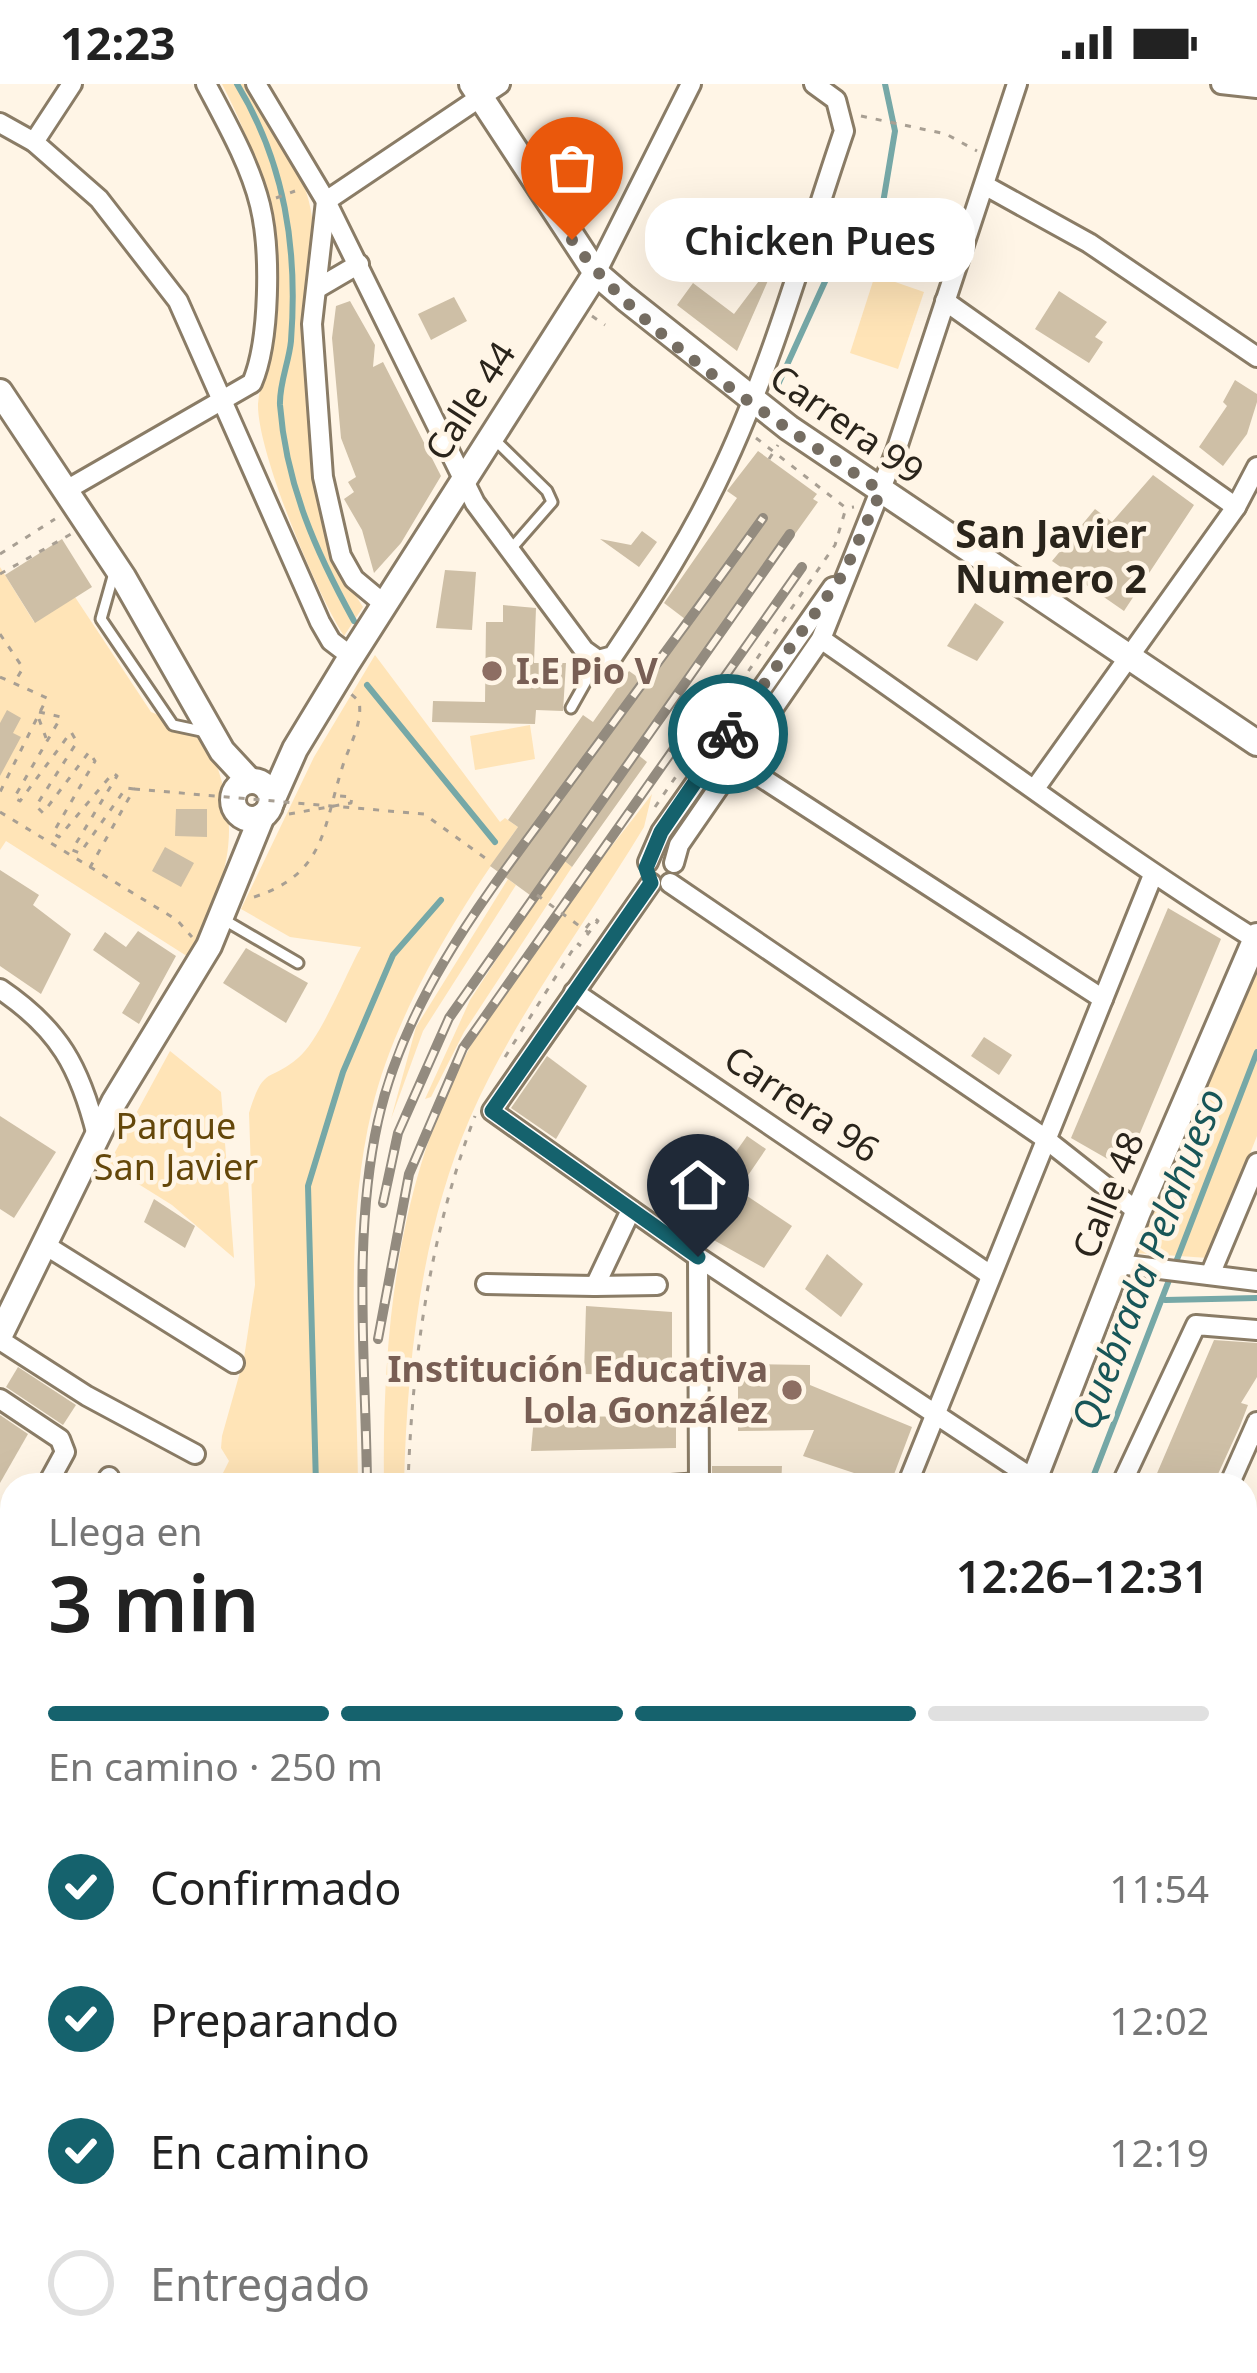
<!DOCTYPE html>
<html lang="es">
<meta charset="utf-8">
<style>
:root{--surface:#fff;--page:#f6f6f6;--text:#222;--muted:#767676;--line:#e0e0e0;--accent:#15626d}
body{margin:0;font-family:"Noto Sans",sans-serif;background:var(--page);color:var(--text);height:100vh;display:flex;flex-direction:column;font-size:45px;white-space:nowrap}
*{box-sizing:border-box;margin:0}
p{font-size:39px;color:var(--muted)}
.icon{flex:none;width:66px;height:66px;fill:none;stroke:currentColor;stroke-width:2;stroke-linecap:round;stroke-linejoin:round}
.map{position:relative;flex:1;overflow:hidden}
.panel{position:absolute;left:0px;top:1389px;width:1257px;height:900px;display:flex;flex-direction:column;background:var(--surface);border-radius:36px 36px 0 0;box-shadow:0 12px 48px #0002}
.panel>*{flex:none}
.pin{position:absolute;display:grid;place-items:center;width:102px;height:102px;color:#fff;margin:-123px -51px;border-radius:50% 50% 50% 0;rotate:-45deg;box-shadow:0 0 12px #0007}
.pin .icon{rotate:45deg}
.courier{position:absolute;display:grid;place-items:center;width:120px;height:120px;margin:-60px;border:9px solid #15626d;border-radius:50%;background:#fff;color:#222;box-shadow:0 3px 15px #0007}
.bubble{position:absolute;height:84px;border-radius:36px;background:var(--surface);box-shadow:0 12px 48px #0002;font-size:39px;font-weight:600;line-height:84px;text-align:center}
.head em{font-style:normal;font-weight:600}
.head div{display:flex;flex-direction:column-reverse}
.head{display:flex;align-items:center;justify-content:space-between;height:204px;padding:0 48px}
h1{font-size:78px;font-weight:600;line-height:90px}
.bar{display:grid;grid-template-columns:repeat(4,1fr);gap:18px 12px;align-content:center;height:144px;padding:0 48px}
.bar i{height:15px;border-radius:9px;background:var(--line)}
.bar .active{background:var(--accent)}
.bar p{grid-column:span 4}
ol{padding:0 48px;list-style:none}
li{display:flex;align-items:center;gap:36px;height:132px}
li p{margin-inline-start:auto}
li .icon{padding:12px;border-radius:50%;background:var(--accent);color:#fff;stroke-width:4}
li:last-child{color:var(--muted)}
li i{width:66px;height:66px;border:6px solid var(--line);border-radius:50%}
.status{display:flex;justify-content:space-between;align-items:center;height:84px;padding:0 60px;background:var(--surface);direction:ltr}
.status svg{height:33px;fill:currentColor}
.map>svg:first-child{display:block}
.green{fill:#ffe4b7}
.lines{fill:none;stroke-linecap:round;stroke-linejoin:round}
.stream{stroke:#76a8a7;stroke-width:6}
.building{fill:#cebfa6}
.lane-casing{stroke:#8a7c66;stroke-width:15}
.street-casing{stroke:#8a7c66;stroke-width:24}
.secondary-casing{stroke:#8a7c66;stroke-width:30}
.path{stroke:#a89f93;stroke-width:3;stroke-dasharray:6 9;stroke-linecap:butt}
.lane{stroke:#fff;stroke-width:9}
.street{stroke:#fff;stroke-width:18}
.secondary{stroke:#fff;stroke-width:24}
.rail-casing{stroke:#938b7f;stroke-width:10}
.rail{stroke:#fff5e6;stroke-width:6;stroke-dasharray:18;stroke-linecap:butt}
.path-bridge{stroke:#a89f93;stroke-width:3;stroke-dasharray:6 9;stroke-linecap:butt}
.done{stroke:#756d62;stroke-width:12;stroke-dasharray:0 21.6}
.route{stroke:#15626d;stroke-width:15}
.education-dot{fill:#8d6e63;stroke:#fff5e6;stroke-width:4.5}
.labels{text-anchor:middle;stroke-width:9;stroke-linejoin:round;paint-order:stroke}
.street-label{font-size:36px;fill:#2a241b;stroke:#fff5e6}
.education-label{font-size:36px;font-weight:bold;fill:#785e54;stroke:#fff5e6;text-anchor:start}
.park-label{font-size:36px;fill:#64470a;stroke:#fff5e6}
.neighbourhood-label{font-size:39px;font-weight:bold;fill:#2a241b;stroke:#fff5e6}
.water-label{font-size:39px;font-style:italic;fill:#185658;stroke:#fff5e6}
</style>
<div class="status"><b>12:23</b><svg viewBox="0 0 49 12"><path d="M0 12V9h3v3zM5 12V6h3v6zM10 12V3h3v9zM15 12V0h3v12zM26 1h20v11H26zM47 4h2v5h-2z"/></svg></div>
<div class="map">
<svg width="1257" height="2289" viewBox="0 0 1257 2289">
<rect width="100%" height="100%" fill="#fff5e6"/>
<!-- green -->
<g class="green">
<path d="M222,0h26c24,40 58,87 64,133 6,40 -5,81 -6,121 -3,86 8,196 57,269l-19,29c-27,-42 -87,-184 -86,-232 1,-22 15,-40 16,-62 3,-105 -4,-165 -52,-258z"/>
<polygon points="875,191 924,208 898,285 850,269"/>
<path d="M0,483l34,55 41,-25 76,115 30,12 16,-7c49,107 37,137 -4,243l-187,-119 -6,9z"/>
<path d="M375,571l125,167 5,-4 13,9c-56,78 -123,184 -146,282 -29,122 -15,252 -14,376h-141l12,-24 -8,-13 1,-12 22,-78 11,-73 -6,-172c15,-49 20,-30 49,-55 22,-18 48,-84 63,-111l-71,-10 -49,-28 73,-152z"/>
<polygon points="530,641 535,675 475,686 470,652"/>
<path d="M652,710l-8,33c-58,96 -129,188 -174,291 -49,113 -63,245 -66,367h-20c-2,-142 12,-293 77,-421 49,-96 126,-184 191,-270z"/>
<polygon points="562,775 572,783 464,948 431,1013 425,1015 470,916"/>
<polygon points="508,795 516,801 423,947 391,1035 416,943"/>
<polygon points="1257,849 1257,1052 1208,1174 1135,1169"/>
<polygon points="170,967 221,1008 234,1174 172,1121 108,1081"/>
</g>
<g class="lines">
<!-- stream -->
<g class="stream">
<path d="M237,0c48,79 61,165 54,257 -2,21 -12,43 -11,64 6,80 36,147 74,216"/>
<polyline points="776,305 833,180 851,179 876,161 895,47 885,0"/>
<polyline points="367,601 495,758"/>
<polyline points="1165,1216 1257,1214"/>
<polyline points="316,1401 308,1102 343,988 393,871 441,816"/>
<polyline points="1090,1401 1257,968"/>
<polyline points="337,2277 337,2289"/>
<polyline points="1067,2277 1069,2289"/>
</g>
</g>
<!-- building -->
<g class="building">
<polygon points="765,189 770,192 737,267 677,221 693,199 734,230"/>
<polygon points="1059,207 1107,238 1095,253 1103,258 1089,279 1035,245"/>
<polygon points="454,213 467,237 431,256 418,230"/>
<polygon points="350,217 375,261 373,283 383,278 441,392 401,459 374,489 362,446 344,415 354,408 348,398 356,393 341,354 332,254 336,222"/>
<polygon points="1235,296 1257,310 1257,318 1247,350 1223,382 1199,363 1227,322 1223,318"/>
<polygon points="758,367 817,410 813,415 818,418 637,670 647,678 572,783 562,775 534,814 490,782 518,743 508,736 583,631 593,638 629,587 642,596 685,535 664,519 737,414 727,407"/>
<polygon points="1153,391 1194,421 1124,527 1052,477 1095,425 1112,438"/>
<polygon points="642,447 657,458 639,483 600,455 631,461"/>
<polygon points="62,455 92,503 35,539 5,491"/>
<polygon points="445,486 476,488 472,546 436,544"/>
<polygon points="975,519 1004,538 977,577 947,562"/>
<polygon points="503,521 536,524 534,579 566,579 563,627 536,626 535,640 432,638 433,617 485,618 486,538 503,538"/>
<polygon points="7,626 21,634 13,649 21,653 0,692 0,639"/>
<polygon points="176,725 207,725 207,753 175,752"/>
<polygon points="165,763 194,779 181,803 152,787"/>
<polygon points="0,786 39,811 33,821 71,850 41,910 0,882"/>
<polygon points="1168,824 1221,855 1125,1085 1071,1054"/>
<polygon points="138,847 176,872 139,940 122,929 140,899 93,866 105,848 126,863"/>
<polygon points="246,864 308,899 286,939 223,899"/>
<polygon points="984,953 1012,971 999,991 971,972"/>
<polygon points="547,972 587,1002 556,1055 511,1024"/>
<polygon points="0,1032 56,1068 14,1134 0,1125"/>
<polygon points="747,1052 766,1065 738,1106 792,1142 764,1184 701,1149 733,1102 719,1092"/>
<polygon points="154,1115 195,1142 185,1164 144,1138"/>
<polygon points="827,1170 863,1200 841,1233 805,1205"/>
<polygon points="586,1222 672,1228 672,1292 584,1290"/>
<polygon points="1214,1256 1257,1259 1257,1293 1241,1319 1248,1321 1240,1342 1213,1401 1152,1401"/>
<polygon points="738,1280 810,1281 810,1301 912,1343 890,1401 803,1372 814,1346 738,1347"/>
<polygon points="18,1283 76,1321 63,1341 6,1303"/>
<polygon points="0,1331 28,1350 0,1399"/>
<polygon points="676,1332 676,1364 531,1367 534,1333"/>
<polygon points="712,1382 782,1382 781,1401 712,1401"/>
</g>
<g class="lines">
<defs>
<g id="lane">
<polyline points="494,355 547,407 552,418 510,466"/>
<polyline points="114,489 101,535 173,641 206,648"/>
<polyline points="571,624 598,576"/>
<polyline points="221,834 298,879"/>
</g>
<g id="street">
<path d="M256,0l70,117 149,302 109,147 14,10 15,-4c41,-61 80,-122 111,-189 50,-107 82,-225 120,-336l-8,-31 -22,-16"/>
<polyline points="1221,0 1257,4"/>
<polyline points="0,39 34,58 99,115 178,217 320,538 331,557 352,573"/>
<polyline points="34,58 72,0"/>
<polyline points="986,102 1089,159 1257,273"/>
<polyline points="596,189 691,0"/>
<polyline points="318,204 359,180"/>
<polyline points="945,217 1236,423"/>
<path d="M68,405l184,-106c18,-42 19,-133 8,-178 -10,-41 -34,-83 -54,-121"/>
<polyline points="384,520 354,495 341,472 323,393 312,240 326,117 500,0"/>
<path d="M821,555c145,100 285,207 434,300"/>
<polyline points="736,677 1103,915"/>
<polyline points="1036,703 1236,423 1257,383"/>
<polyline points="648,778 661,748 833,503"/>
<polyline points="674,779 679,761 821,555 896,367 1017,0"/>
<polyline points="651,799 492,1027 698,1173 1035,1396"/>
<polyline points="670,799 1043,1053 1138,1128"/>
<path d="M0,905c59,40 80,78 97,147"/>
<polyline points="574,908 989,1190"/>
<polyline points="45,1161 234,1279"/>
<polyline points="698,1173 699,1401"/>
<polyline points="1119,1180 1257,1197"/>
<polyline points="1210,1191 1257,1079"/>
<polyline points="486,1200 595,1202 631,1126"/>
<polyline points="595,1202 657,1201"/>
<polyline points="0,1256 87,1312 195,1370"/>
<polyline points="0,1315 60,1355 65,1368 47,1401"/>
<polyline points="104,1401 109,1393"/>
<polyline points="671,1401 699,1399"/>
<polyline points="907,1401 1153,791"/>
<polyline points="1121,1401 1196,1241 1257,1246"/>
<polyline points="1229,1401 1257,1338"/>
<polyline points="1245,1515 1257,1521"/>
<polyline points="0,1540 12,1547"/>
<polyline points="0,1589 12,1566"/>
<polyline points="1245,1631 1257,1636"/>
<polyline points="0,1737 12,1744"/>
<polyline points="1245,1786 1257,1797"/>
<polyline points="0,1879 12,1883"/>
<polyline points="1245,2063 1257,2075"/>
<polyline points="0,2121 12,2125"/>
<polyline points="1245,2124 1257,2118"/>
<polyline points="1245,2190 1257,2224"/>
<polyline points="712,2278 922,2278"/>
<polyline points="447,2281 621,2278"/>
<polyline points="34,2289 39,2277"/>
</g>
<g id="secondary">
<polyline points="472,0 596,189 625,214 789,344 1257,659"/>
<polyline points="0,308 123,493 222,667 249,696"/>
<circle cx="252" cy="716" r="19"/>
<polyline points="271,719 295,665 346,581 596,189"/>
<polyline points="0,1251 114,1018 209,862 262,732"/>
<polyline points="1032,1401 1138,1128 1257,852"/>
<polyline points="1142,2277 1146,2289"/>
<polyline points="1022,2289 1023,2277"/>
</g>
</defs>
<!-- lane casing -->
<use href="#lane" class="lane-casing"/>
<!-- street casing -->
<use href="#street" class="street-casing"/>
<!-- secondary casing -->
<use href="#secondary" class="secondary-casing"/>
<!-- path -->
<g class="path">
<polyline points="861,32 946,50 977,67"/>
<polyline points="276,114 295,107"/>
<polyline points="592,232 605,241"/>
<polyline points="756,354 846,424 854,423"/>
<polyline points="769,375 778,361"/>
<polyline points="0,470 55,435"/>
<polyline points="0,490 71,450"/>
<polyline points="0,550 23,584 14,599"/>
<polyline points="0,593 47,614 0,708"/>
<polyline points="39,628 61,633 14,714 20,717 71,648 77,658 36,722 43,729 89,668 95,677 53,749 59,753 113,689 117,692 72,766 80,769 126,704 134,705 88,787"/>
<polyline points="39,635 46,654"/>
<polyline points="655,723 835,461 846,424"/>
<polyline points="0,728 177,836 192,853"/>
<polyline points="289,730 351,719 352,713 339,712"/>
<path d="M254,813c72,-23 69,-70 89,-132 7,-21 20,-42 16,-64l-8,-7"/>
<polyline points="586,844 594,834 598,837 587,851"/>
<polyline points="505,973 577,859 581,862"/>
<path d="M408,1401c4,-126 22,-251 67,-369"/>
</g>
<!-- lane -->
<use href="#lane" class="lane"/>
<!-- street -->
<use href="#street" class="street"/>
<!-- secondary -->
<use href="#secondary" class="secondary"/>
<defs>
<g id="rail">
<polyline points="383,1119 398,1049 449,934 790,450"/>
<polyline points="378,1255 409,1090 463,964 802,483"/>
<path d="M367,1401c-1,-119 -15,-247 11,-364 29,-130 114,-233 191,-338 65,-88 130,-176 194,-265"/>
<polyline points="385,2277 385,2289"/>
</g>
</defs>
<!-- rail casing -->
<use href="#rail" class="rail-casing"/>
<!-- rail -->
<use href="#rail" class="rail"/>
<!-- path-bridge -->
<g class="path-bridge">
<polyline points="134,705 424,730 492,779"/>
<polyline points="537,811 589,849"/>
</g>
</g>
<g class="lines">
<!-- done -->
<path class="done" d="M572,156c70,97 209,184 309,251l-37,82 -116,161"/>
<!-- route -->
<polyline class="route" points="698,1173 492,1027 651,799 646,784 661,748 728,650"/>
</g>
<!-- markers -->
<g class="education-dot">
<circle cx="492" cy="587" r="12"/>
<circle cx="792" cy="1306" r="12"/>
</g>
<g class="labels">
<!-- street labels -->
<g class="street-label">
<text transform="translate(470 317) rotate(-57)" y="13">Calle 44</text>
<text transform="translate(847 340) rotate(35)" y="13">Carrera 99</text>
<text transform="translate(802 1020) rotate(34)" y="13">Carrera 96</text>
<text transform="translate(1108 1111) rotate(-68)" y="13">Calle 48</text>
</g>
<!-- education labels -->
<g class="education-label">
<text x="516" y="600">I.E Pio V</text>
<text x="768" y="1298" text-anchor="end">Institución Educativa<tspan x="768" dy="41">Lola González</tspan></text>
</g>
<!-- park labels -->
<g class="park-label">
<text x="176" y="1055">Parque<tspan x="176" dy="41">San Javier</tspan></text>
</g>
<!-- neighbourhood labels -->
<g class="neighbourhood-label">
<text x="1051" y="464">San Javier<tspan x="1051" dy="45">Numero 2</tspan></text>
</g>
<!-- water labels -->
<g class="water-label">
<text transform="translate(1148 1175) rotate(-69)" y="14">Quebrada Pelahueso</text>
</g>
</g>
</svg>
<div class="pin" style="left:572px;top:156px;background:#ea580c"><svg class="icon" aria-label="bag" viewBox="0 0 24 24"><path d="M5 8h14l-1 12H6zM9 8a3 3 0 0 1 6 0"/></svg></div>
<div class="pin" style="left:698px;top:1173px;background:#1f2937"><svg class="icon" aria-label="home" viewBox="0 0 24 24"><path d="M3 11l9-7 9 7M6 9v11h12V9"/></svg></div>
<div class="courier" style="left:728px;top:650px"><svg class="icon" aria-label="bike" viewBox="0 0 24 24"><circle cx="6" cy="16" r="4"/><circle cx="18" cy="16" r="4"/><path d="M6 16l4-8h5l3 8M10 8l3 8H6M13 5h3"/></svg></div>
<div class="bubble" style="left:645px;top:114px;width:330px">Chicken Pues</div>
<section class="panel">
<div class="head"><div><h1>3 min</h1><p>Llega en</p></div><em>12:26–12:31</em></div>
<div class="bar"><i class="active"></i><i class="active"></i><i class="active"></i><i></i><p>En camino · 250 m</p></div>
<ol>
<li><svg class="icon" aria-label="check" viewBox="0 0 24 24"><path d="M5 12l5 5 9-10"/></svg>Confirmado<p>11:54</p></li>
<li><svg class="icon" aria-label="check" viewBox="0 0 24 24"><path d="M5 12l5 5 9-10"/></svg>Preparando<p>12:02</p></li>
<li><svg class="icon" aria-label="check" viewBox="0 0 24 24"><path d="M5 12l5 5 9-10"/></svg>En camino<p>12:19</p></li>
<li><i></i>Entregado</li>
</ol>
</section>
</div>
